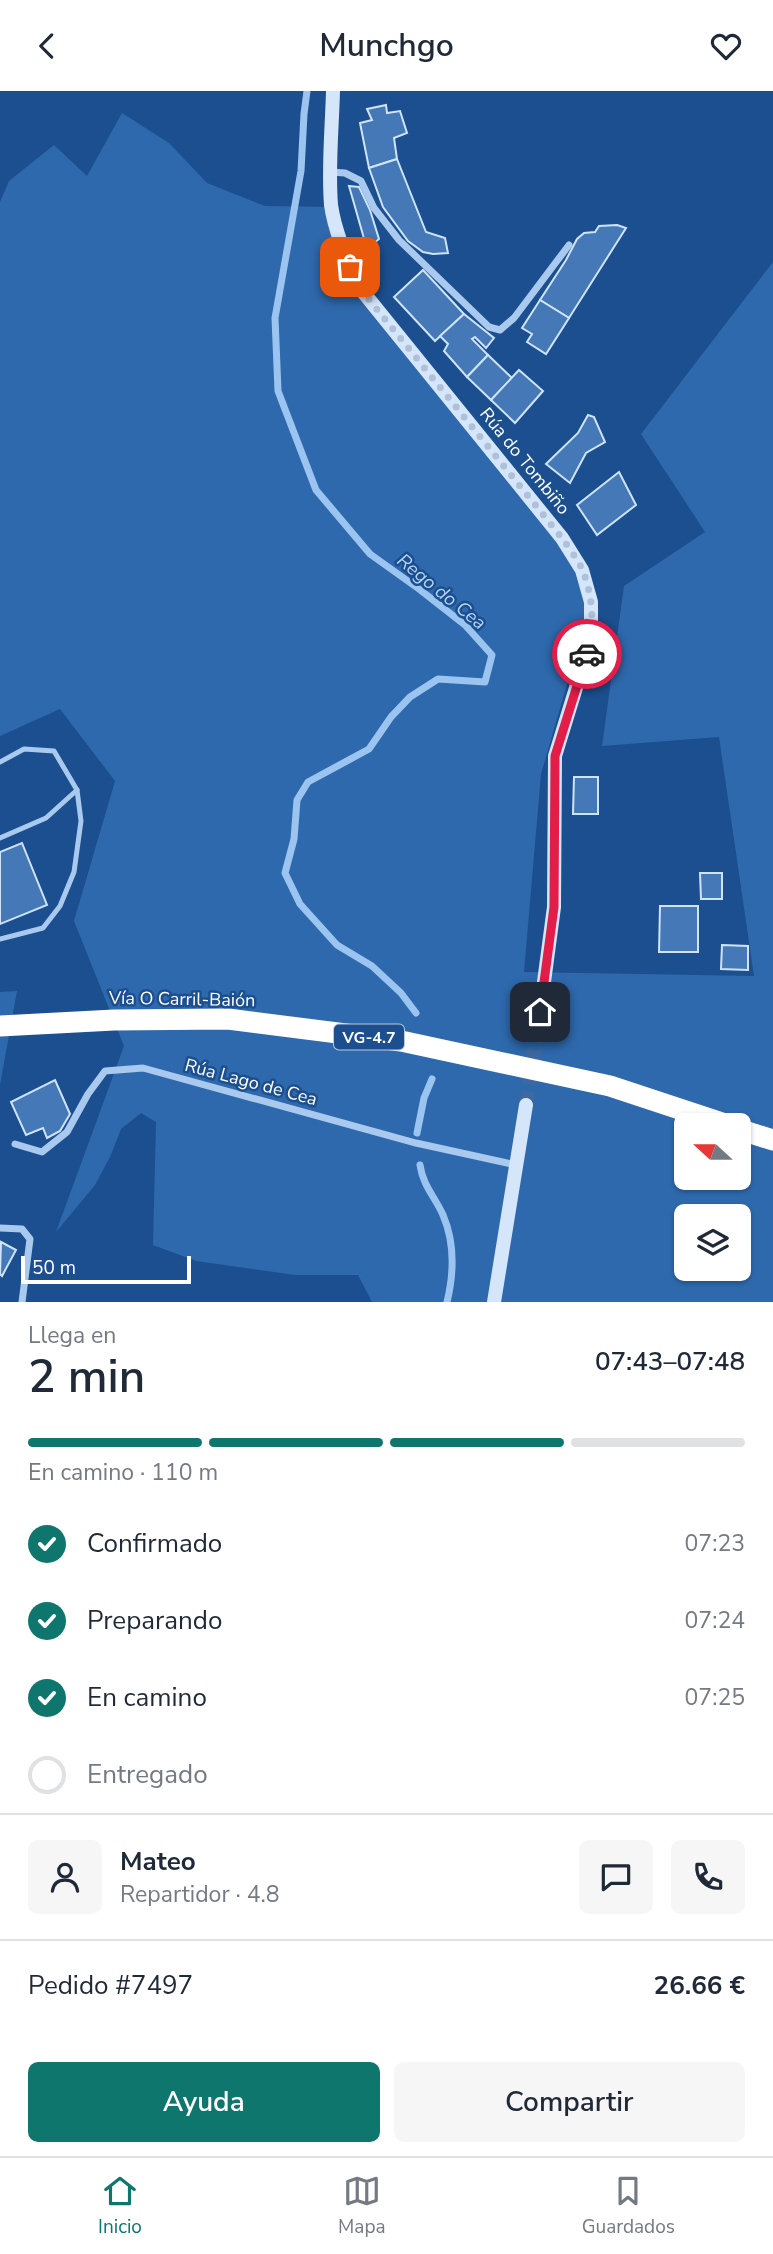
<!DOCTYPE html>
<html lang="es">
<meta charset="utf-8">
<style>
:root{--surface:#fff;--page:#f6f6f7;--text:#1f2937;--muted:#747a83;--line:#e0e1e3;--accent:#0f766e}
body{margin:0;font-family:"Nunito Sans",sans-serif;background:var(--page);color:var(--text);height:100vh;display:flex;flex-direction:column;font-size:26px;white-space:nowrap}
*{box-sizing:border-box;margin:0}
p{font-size:23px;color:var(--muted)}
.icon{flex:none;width:38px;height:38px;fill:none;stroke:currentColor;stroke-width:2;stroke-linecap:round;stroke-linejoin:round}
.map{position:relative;height:1211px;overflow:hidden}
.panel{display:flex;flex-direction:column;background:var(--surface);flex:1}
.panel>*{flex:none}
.needle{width:46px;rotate:291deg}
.tools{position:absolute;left:674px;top:1022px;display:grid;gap:14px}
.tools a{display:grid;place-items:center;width:77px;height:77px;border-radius:10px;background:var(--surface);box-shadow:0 2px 5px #0004;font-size:35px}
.scale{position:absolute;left:21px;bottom:18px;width:170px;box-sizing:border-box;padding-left:7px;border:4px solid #fff;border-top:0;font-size:19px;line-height:24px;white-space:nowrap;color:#fff;-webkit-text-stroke:5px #1b4f8f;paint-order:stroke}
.pin{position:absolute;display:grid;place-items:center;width:60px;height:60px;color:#fff;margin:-30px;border-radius:14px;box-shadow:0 4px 10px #0006}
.courier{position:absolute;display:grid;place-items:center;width:70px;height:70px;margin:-35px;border:5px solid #e11d48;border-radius:50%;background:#fff;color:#222;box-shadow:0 2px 9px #0007}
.overview em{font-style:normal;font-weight:600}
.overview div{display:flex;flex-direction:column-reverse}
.overview{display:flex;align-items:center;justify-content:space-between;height:119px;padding:0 28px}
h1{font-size:46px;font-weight:600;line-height:52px}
.bar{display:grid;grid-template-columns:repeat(4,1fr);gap:10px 7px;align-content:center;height:84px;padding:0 28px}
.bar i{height:9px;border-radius:5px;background:var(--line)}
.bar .active{background:var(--accent)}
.bar p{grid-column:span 4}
.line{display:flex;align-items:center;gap:18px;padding:0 28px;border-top:2px solid var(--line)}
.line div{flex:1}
.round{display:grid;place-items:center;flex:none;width:74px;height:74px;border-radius:10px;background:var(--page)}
ol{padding:0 28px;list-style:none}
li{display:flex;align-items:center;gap:21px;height:77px}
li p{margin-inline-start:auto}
li .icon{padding:7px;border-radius:50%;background:var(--accent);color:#fff;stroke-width:4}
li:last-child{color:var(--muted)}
li i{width:38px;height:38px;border:4px solid var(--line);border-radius:50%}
.cta{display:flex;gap:14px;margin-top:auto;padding:14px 28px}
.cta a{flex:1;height:80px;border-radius:10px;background:var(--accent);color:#fff;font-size:28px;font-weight:600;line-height:80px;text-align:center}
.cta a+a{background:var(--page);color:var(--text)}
header{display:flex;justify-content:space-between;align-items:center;height:91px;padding:0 28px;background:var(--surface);font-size:32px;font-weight:600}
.tab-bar{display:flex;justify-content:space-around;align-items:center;height:98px;border-top:2px solid var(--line);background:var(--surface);font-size:19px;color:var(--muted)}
.tab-bar a{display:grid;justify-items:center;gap:4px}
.tab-bar .active{color:var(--accent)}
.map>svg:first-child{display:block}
.green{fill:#2e69ad;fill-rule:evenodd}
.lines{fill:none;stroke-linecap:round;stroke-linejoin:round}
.stream{stroke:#9cc4f0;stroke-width:7}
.building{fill:#4478b7;stroke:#cfe3fa;stroke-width:2}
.secondary-tunnel{stroke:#3d69a0;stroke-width:14;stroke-dasharray:14 7;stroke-linecap:butt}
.lane{stroke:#a9c9ee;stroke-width:5}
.street{stroke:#a9c9ee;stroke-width:7}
.secondary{stroke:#d6e6fa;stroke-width:14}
.highway{stroke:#fff;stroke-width:21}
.done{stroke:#afc1d8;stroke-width:7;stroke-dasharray:0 12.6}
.route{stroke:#e11d48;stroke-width:9}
.labels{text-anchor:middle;stroke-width:5;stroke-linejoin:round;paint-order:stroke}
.shield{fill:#1b4f8f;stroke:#bbcadd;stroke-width:2}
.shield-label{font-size:16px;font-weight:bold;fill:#fff}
.street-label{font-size:18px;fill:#fff;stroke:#1b4f8f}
.water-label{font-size:19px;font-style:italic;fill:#b5d3f5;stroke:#1b4f8f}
</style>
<header><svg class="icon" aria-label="back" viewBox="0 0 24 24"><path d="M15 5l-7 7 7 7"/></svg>Munchgo<svg class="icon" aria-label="heart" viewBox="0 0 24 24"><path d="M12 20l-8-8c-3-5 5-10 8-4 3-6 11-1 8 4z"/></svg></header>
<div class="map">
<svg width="773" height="1211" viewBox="0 0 773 1211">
<rect width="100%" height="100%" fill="#1b4f8f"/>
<!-- green -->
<g class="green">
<path d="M122,22l47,30 38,40 58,23 67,1 27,80 203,251 29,64 -50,172 -17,198 230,4 -35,-239 -117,9 22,-160 81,-54 -64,-98 132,-172v1040h-401l-14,-27h-63l-99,-14 -43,-16 3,-123 -15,-9 -20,16 -11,28 -15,28 -39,47 68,-186 -50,-125 41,-140 -55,-72 -60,27v-534l9,-21 45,-36 33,31zM686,1034h52v53h-52zM686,1125h52v53h-52z"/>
<polygon points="17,900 0,994 0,901"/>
</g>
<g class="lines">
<!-- stream -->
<g class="stream">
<polyline points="307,0 304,23 301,80 275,227 278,300 316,399 370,463 419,498 465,534 492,564 485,591 438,588 410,606 391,626 369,658 308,691 297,709 294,748 285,782 300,813 337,854 372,875 401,902 416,922"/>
<polyline points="417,1042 424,1007 432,988"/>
<path d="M420,1074c3,21 15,32 23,50 12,28 11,58 4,87"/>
</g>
</g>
<!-- building -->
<g class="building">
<polygon points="386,14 387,22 400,20 407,42 394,47 397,68 369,77 360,32 372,29 367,18"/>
<polygon points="397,68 426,141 445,147 448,162 433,163 423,161 408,150 383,116 369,77"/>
<polygon points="349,95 359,96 370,119 379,148 367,158"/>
<polygon points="617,134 626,137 569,227 540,209 566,169 577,148 584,142 595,141 599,135"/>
<polygon points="423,179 464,223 435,250 394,206"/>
<polygon points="540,209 569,227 546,263 527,251 532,243 522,237"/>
<polygon points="464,223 494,247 486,257 475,246 472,248 488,264 467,286 444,260 448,253 440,245"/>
<polygon points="488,264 512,287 491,309 467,286"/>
<polygon points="519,279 543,300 515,332 491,309"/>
<polygon points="588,324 594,326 605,351 586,362 570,392 546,373 578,342"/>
<polygon points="619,381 636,414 597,444 577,414"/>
<polygon points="574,686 598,686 598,723 573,723"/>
<polygon points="22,752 47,814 0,833 0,761"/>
<polygon points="700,782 722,782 722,808 701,808"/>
<polygon points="660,815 698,815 698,861 659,861"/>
<polygon points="722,854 748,855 748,879 721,878"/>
<polygon points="55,989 70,1023 60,1040 47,1047 43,1037 26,1044 11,1011"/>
<polygon points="1,1151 16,1159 2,1185 0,1183"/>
</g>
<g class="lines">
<!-- secondary-tunnel -->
<polyline class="secondary-tunnel" points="526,1014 540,921"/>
<!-- lane -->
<g class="lane">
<polyline points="0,671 24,658 54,660 77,699 81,730 74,781 60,815 43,837 0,848"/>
<polyline points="0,747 46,727 77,699"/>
</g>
<!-- street -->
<g class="street">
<polyline points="330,81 345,82 361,90 374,117 399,149 489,236 500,239 514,227 569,154"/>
<polyline points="15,1053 42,1061 67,1041 88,1003 105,980 143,977 416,1052 516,1074"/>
<polyline points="0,1137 22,1138 30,1148 22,1211"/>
</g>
<!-- secondary -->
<g class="secondary">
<path d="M333,0c-1,38 -5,76 -2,114 4,28 17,56 28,82l203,251 20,32 9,32v37l-36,117 -1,151 -14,105"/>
<polyline points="494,1211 526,1014"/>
</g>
<!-- highway -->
<g class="highway">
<polyline points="0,935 114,929 228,928 401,950 610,995 728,1034"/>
<polyline points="738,1038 773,1049"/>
</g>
</g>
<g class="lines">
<!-- done -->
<path class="done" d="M350,176l9,20 203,251c7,10 16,22 21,33 10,26 12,57 4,83"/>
<!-- route -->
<polyline class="route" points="540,921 554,816 555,665 587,563"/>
</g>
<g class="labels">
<!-- shield labels -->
<rect class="shield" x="334" y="933.5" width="70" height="25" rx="5"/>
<g class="shield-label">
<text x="369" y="952">VG-4.7</text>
</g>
<!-- street labels -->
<g class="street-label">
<text transform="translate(525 370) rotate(51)" y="6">Rúa do Tombiño</text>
<text transform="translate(182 908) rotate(1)" y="6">Vía O Carril-Baión</text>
<text transform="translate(251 991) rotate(15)" y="6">Rúa Lago de Cea</text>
</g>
<!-- water labels -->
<g class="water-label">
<text transform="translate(442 500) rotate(39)" y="7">Rego do Cea</text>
</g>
</g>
</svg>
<div class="tools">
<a><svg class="needle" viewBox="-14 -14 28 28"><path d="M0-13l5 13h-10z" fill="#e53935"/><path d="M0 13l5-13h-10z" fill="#747a83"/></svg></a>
<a><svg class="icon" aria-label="layers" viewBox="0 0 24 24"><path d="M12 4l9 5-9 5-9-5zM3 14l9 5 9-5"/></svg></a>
</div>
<div class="scale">50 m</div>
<div class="pin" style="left:350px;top:176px;background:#ea580c"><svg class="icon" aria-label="bag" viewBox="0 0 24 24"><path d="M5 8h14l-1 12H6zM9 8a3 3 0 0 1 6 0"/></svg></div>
<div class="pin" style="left:540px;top:921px;background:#1f2937"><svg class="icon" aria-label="home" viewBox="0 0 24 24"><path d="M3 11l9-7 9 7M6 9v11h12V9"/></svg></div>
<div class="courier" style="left:587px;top:563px"><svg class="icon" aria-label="car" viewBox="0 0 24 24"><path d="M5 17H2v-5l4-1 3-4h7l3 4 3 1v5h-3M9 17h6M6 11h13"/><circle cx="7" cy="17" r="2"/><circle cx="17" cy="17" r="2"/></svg></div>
</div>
<section class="panel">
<div class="overview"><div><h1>2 min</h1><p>Llega en</p></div><em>07:43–07:48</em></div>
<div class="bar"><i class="active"></i><i class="active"></i><i class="active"></i><i></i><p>En camino · 110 m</p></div>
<ol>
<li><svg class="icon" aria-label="check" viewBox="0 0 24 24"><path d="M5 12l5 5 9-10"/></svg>Confirmado<p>07:23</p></li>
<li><svg class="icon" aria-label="check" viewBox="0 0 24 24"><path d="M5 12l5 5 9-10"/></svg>Preparando<p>07:24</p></li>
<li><svg class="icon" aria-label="check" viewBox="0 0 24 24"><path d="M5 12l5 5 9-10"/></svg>En camino<p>07:25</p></li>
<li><i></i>Entregado</li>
</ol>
<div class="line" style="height:126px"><a class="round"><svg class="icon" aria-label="person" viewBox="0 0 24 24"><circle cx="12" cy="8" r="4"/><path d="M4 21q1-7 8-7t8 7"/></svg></a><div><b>Mateo</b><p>Repartidor · 4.8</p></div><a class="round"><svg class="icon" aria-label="chat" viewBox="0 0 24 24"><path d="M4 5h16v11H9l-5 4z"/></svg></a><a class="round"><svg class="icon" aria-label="phone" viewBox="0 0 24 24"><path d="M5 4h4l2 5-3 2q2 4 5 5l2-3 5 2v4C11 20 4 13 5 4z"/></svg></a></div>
<div class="line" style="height:91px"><div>Pedido #7497</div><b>26.66 €</b></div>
<div class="cta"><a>Ayuda</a><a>Compartir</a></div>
</section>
<nav class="tab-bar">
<a class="active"><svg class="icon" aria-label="home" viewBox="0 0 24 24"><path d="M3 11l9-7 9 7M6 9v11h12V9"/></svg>Inicio</a>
<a><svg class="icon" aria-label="map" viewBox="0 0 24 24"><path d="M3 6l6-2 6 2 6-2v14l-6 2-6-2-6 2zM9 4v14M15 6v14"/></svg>Mapa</a>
<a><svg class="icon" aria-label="saved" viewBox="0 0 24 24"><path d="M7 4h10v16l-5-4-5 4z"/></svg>Guardados</a>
</nav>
